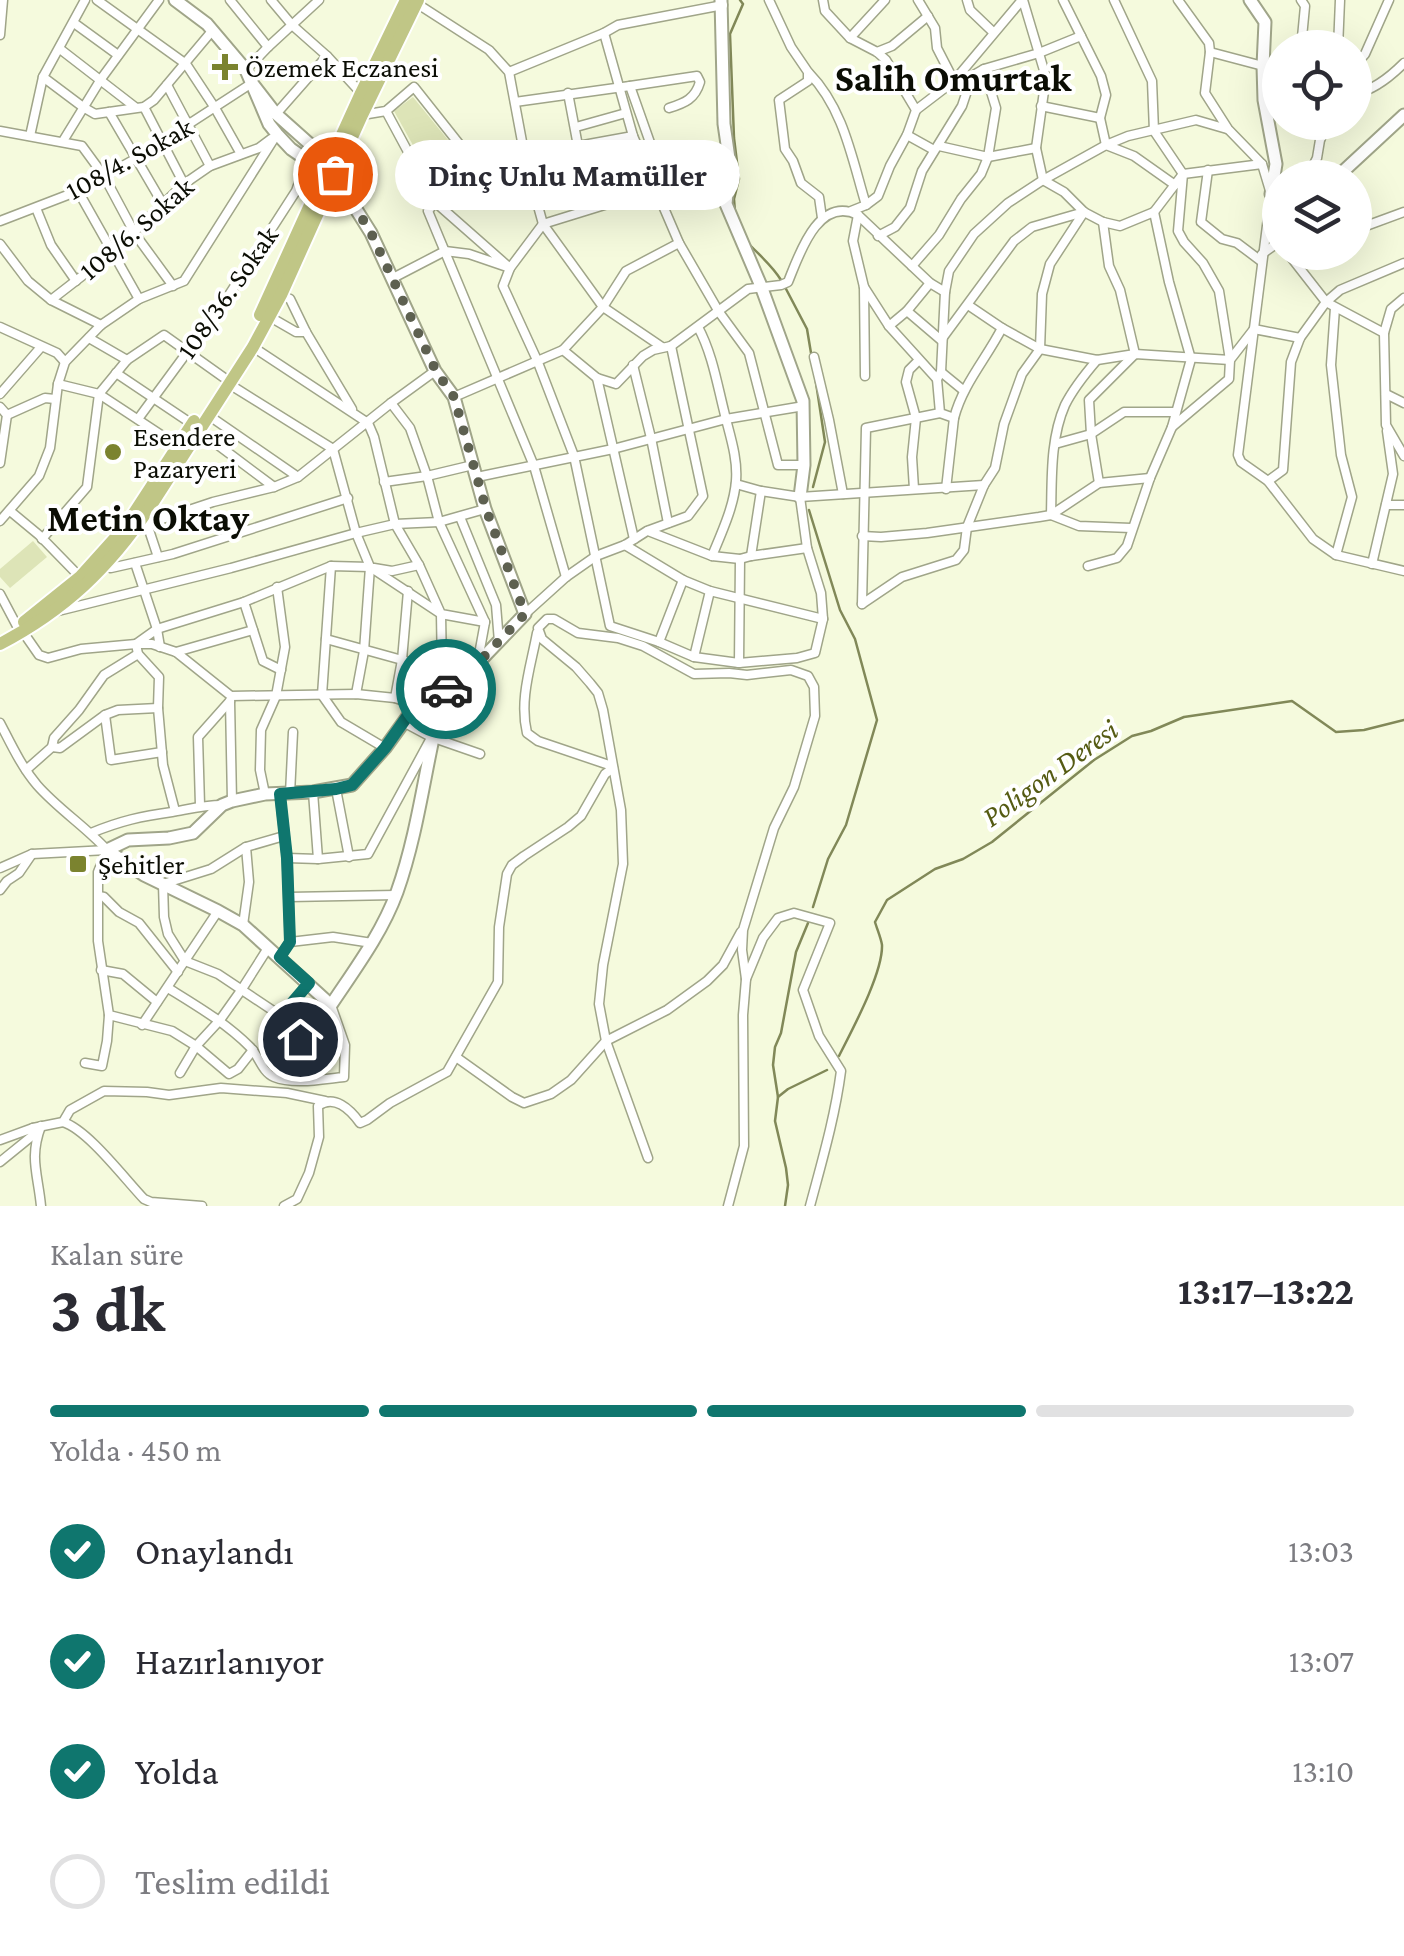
<!DOCTYPE html>
<html lang="tr">
<meta charset="utf-8">
<style>
:root{--surface:#fff;--page:#f7f7f7;--text:#2b2b33;--muted:#7c7c81;--line:#e1e1e2;--accent:#0f766e}
body{margin:0;font-family:"Crimson Pro",serif;background:var(--page);color:var(--text);height:100vh;display:flex;flex-direction:column;font-size:38px;white-space:nowrap}
*{box-sizing:border-box;margin:0}
p{font-size:32px;color:var(--muted)}
.icon{flex:none;width:55px;height:55px;fill:none;stroke:currentColor;stroke-width:2;stroke-linecap:round;stroke-linejoin:round}
.map{position:relative;height:1206px;overflow:hidden}
.side{display:flex;flex-direction:column;background:var(--surface);flex:1}
.side>*{flex:none}
.tools{position:absolute;left:1262px;top:30px;display:grid;gap:20px}
.tools a{display:grid;place-items:center;width:110px;height:110px;border-radius:50%;background:var(--surface);box-shadow:0 10px 40px #0002;font-size:50px}
.pin{position:absolute;display:grid;place-items:center;width:85px;height:85px;color:#fff;margin:-42px;border:5px solid #fff;border-radius:50%;box-shadow:0 2px 10px #0007}
.courier{position:absolute;display:grid;place-items:center;width:100px;height:100px;margin:-50px;border:8px solid #0f766e;border-radius:50%;background:#fff;color:#222;box-shadow:0 2px 12px #0007}
.bubble{position:absolute;height:70px;border-radius:35px;background:var(--surface);box-shadow:0 10px 40px #0002;font-size:32px;font-weight:700;line-height:70px;text-align:center}
.headline em{font-style:normal;font-weight:700}
.headline div{display:flex;flex-direction:column-reverse}
.headline{display:flex;align-items:center;justify-content:space-between;height:170px;padding:0 50px}
h1{font-size:65px;font-weight:700;line-height:75px}
.bar{display:grid;grid-template-columns:repeat(4,1fr);gap:15px 10px;align-content:center;height:120px;padding:0 50px}
.bar i{height:12px;border-radius:8px;background:var(--line)}
.bar .on{background:var(--accent)}
.bar p{grid-column:span 4}
ol{padding:0 50px;list-style:none}
li{display:flex;align-items:center;gap:30px;height:110px}
li p{margin-inline-start:auto}
li .icon{padding:10px;border-radius:50%;background:var(--accent);color:#fff;stroke-width:4}
li:last-child{color:var(--muted)}
li i{width:55px;height:55px;border:5px solid var(--line);border-radius:50%}
.map>svg:first-child{display:block}
.green{fill:#dde4b7}
.lines{fill:none;stroke-linecap:round;stroke-linejoin:round}
.stream{stroke:#818858;stroke-width:2.5}
.street-casing{stroke:#a0a589;stroke-width:11}
.secondary-casing{stroke:#a0a589;stroke-width:15}
.primary-casing{stroke:#fff;stroke-width:16}
.street{stroke:#fff;stroke-width:8}
.secondary{stroke:#fff;stroke-width:11}
.primary{stroke:#c0c686;stroke-width:12}
.done{stroke:#5d6050;stroke-width:10;stroke-dasharray:0 18}
.route{stroke:#0f766e;stroke-width:12}
.poi-dot{fill:#7b832f;stroke:#fff;stroke-width:4}
.labels{text-anchor:middle;stroke-width:8;stroke-linejoin:round;paint-order:stroke}
.poi-label{font-size:28px;fill:#0b0d04;stroke:#fff;text-anchor:start}
.street-label{font-size:28px;fill:#0b0d04;stroke:#fff}
.water-label{font-size:30px;font-style:italic;fill:#555b13;stroke:#fff}
.district-label{font-size:38px;font-weight:bold;fill:#0b0d04;stroke:#fff}
</style>
<div class="map">
<svg width="1404" height="1206" viewBox="0 0 1404 1206">
<rect width="100%" height="100%" fill="#f5fadd"/>
<!-- green -->
<g class="green">
<polygon points="413,97 466,162 435,185 394,111"/>
<polygon points="33,541 47,557 10,588 0,577 0,569"/>
</g>
<g class="lines">
<!-- stream -->
<g class="stream">
<polyline points="735,212 734,199 739,179 734,138 730,34 743,4 740,0"/>
<path d="M747,242c12,13 25,23 34,38"/>
<polyline points="785,287 807,329 811,353"/>
<polyline points="813,487 825,442 815,376"/>
<polyline points="809,510 840,610 855,639 877,720 846,825 828,859 813,907"/>
<path d="M839,1056c13,-26 44,-83 43,-111 -1,-7 -5,-16 -7,-23l12,-22 48,-31 28,-10 29,-17 102,-82 38,-24 19,-5 33,-14 108,-16 44,31 28,-2 40,-10"/>
<polyline points="778,1097 773,1065 775,1047 781,1033 796,952 808,923"/>
<polyline points="785,1206 788,1185 786,1168 775,1121 778,1097 788,1089 827,1070"/>
</g>
<defs>
<g id="street">
<polyline points="97,0 186,64 215,108 241,154"/>
<polyline points="230,0 268,47"/>
<polyline points="271,0 292,25 327,56 276,114"/>
<polyline points="769,0 791,47 808,72 808,81 779,100 785,149 793,161 801,183 819,197 822,218"/>
<polyline points="823,0 825,11 850,38 877,52 886,60 916,110 907,135 890,166 878,196 866,205 851,211"/>
<polyline points="918,0 935,28 937,48 954,81 972,76 984,69 1039,53 1081,36"/>
<polyline points="967,0 970,10 993,32"/>
<polyline points="1023,0 1046,77 1036,148 1043,180 1064,192 1084,212 1103,222 1120,226 1154,212 1169,282 1191,359 1172,427"/>
<polyline points="1063,0 1101,76 1106,95 1100,118 1106,145 1134,156 1175,185"/>
<polyline points="1178,0 1209,43 1210,52 1205,93 1228,129 1262,164 1271,194 1238,455 1241,462 1268,481 1313,539 1336,555 1404,571"/>
<polyline points="416,3 489,50 509,72 526,163 543,224 603,307 662,347"/>
<polyline points="74,23 118,55"/>
<polyline points="604,33 633,136 679,243 719,312 749,353 778,465 804,465"/>
<polyline points="0,35 3,0"/>
<polyline points="850,38 885,0"/>
<polyline points="1301,48 1305,6 1301,0"/>
<polyline points="1338,48 1340,0"/>
<polyline points="60,49 135,107"/>
<polyline points="877,52 892,46 928,16"/>
<polyline points="1210,52 1263,66"/>
<polyline points="327,56 361,93"/>
<polyline points="1355,65 1365,54 1389,0"/>
<polyline points="246,70 268,47 319,0"/>
<polyline points="509,72 604,33 618,25 723,5"/>
<path d="M809,73c35,36 43,86 57,132"/>
<polyline points="43,77 83,107 95,114 144,107 154,100 212,31"/>
<polyline points="167,85 210,166"/>
<path d="M630,86l67,-10 3,6c-5,17 -15,21 -31,26"/>
<path d="M1355,94c19,-4 35,-17 49,-31"/>
<polyline points="515,102 630,86 665,185"/>
<polyline points="1041,106 1100,118"/>
<polyline points="144,107 184,184"/>
<polyline points="916,110 954,81 1022,0"/>
<polyline points="386,111 435,202 510,268 469,254 445,251 393,278"/>
<polyline points="109,112 164,206"/>
<polyline points="362,115 386,111 414,87 479,169"/>
<polyline points="1313,122 1321,138"/>
<polyline points="576,127 626,113"/>
<polyline points="0,131 82,146 104,176 135,234 173,286"/>
<polyline points="907,135 934,150"/>
<polyline points="30,136 43,77 85,0"/>
<polyline points="63,141 101,79 159,0"/>
<polyline points="578,146 633,136"/>
<polyline points="939,146 988,157 1036,148"/>
<polyline points="643,159 656,160 710,147 711,164 705,174 543,224 510,268 503,286 537,360 574,456 610,626 659,642 694,657 739,663 797,658 815,653 823,619 821,593 807,548 800,497"/>
<polyline points="1208,170 1201,222 1222,239 1237,243 1261,261"/>
<polyline points="1307,178 1317,158 1323,122"/>
<polyline points="78,191 139,299"/>
<polyline points="36,208 51,245 76,281"/>
<polyline points="1154,212 1183,174 1262,164"/>
<polyline points="858,215 853,241 864,287 865,376"/>
<polyline points="0,221 78,191 135,159 252,83"/>
<polyline points="1355,230 1404,212"/>
<polyline points="878,236 895,227 910,208 922,171 962,106 972,76"/>
<polyline points="0,244 28,281 51,300 101,325"/>
<polyline points="1287,252 1326,302 1384,333"/>
<polyline points="1262,254 1280,241"/>
<polyline points="912,266 939,235 961,199 981,174 988,157 996,108 984,69"/>
<polyline points="864,287 889,326 937,379"/>
<polyline points="281,295 290,299 306,332 352,409"/>
<polyline points="1404,298 1391,309 1384,333 1386,425 1404,456"/>
<polyline points="51,300 113,252 184,184 210,166 259,148 271,139"/>
<polyline points="968,305 1002,328 1040,349 1097,360 1135,354 1230,360 1219,291 1203,263 1184,242 1178,231 1183,174 1154,131 1152,81 1114,0"/>
<polyline points="1335,308 1331,365 1341,455 1352,497 1336,555"/>
<polyline points="907,311 941,340 1014,241 1032,227 1084,212"/>
<polyline points="270,317 296,332 306,332"/>
<polyline points="889,326 907,311 930,283"/>
<polyline points="0,327 57,353 65,362"/>
<path d="M698,327c14,26 19,56 26,84 5,22 14,46 12,70 -2,25 -14,51 -24,75"/>
<polyline points="89,338 127,360"/>
<polyline points="253,347 368,423 374,437 395,524 419,565 441,614 485,622"/>
<polyline points="563,350 603,307 626,271 679,243"/>
<polyline points="814,357 829,420 843,494"/>
<path d="M1097,360c-12,14 -24,29 -32,45 -15,34 -13,74 -14,110l28,11 52,2"/>
<polyline points="633,365 651,438 668,523"/>
<polyline points="941,372 963,390"/>
<polyline points="116,373 192,424"/>
<polyline points="597,378 634,539"/>
<polyline points="58,384 99,394 181,448"/>
<polyline points="229,384 333,449 356,533 370,567 364,651 356,694"/>
<polyline points="0,394 41,347"/>
<polyline points="1386,394 1404,403"/>
<path d="M454,397l109,-47 34,28 19,6 27,-28 10,-6 18,-4 77,-57 33,-4 7,-3c11,-27 30,-87 70,-67l72,68 15,9"/>
<polyline points="391,403 410,428 427,476 439,522 485,622 478,660"/>
<polyline points="0,407 7,415 0,463"/>
<polyline points="7,415 45,398 55,399"/>
<polyline points="208,415 298,477"/>
<path d="M954,418c9,-34 32,-59 48,-90"/>
<polyline points="138,419 227,298 296,191 307,160"/>
<polyline points="198,430 274,487"/>
<polyline points="1055,444 1091,434 1124,412 1175,412"/>
<polyline points="477,477 613,449 726,419 804,406"/>
<polyline points="1268,481 1283,470 1291,362 1300,338 1326,302 1340,290 1404,263"/>
<polyline points="384,482 427,476 473,465"/>
<polyline points="1099,483 1091,434 1089,400 1135,354 1120,290 1109,266 1103,222"/>
<polyline points="736,484 761,491 800,497 984,485"/>
<polyline points="914,489 912,457 916,418 906,382 909,370 919,360"/>
<polyline points="946,489 954,418 940,413 937,379 941,372 945,292 949,271 974,234 1008,203 1043,180 1106,145 1128,136 1196,120 1227,129"/>
<polyline points="1386,505 1404,505"/>
<polyline points="10,511 39,535 80,577"/>
<polyline points="460,517 496,605 499,642"/>
<polyline points="0,521 39,476 50,448 58,384 65,362 101,325 139,299 184,281 277,134"/>
<polyline points="648,531 712,556 740,559 751,556 807,548"/>
<polyline points="862,536 881,537 927,533 1039,517 1051,515 1099,483 1150,478"/>
<polyline points="42,539 87,487 99,394 127,360 164,335 223,377"/>
<polyline points="625,545 683,580 710,591 823,619"/>
<polyline points="751,556 761,491"/>
<polyline points="158,557 147,524 213,502 274,487 298,477 391,403 435,371"/>
<polyline points="135,563 157,629 160,647"/>
<polyline points="1372,564 1393,474 1387,431"/>
<polyline points="331,566 322,695 341,722 385,748"/>
<polyline points="1088,566 1117,558 1127,546 1150,478 1172,427 1229,379 1230,360 1254,329 1300,338"/>
<polyline points="111,568 173,554 348,498"/>
<polyline points="374,568 392,571 419,565"/>
<polyline points="566,577 534,466 428,211 435,202 479,169 540,160 578,146 568,93"/>
<polyline points="0,594 18,628"/>
<polyline points="244,602 263,661 281,670"/>
<polyline points="862,604 902,577 956,560 964,550 967,527 984,485 995,468 1004,424 1022,374 1040,349 1042,294 1050,264 1084,212"/>
<polyline points="862,604 866,428 940,413"/>
<polyline points="58,611 231,568 356,533 395,524 439,522 485,509"/>
<polyline points="525,614 566,577 596,556 625,545 647,531 688,516 703,496 671,346"/>
<polyline points="23,632 39,655 48,658 81,649 136,644 152,644 176,652 231,696 356,694 395,698 416,705"/>
<path d="M537,633c-6,33 -18,66 -10,100l11,8 74,25"/>
<polyline points="326,639 442,671"/>
<polyline points="659,642 683,580"/>
<polyline points="176,652 253,630"/>
<polyline points="694,657 710,591"/>
<polyline points="739,663 740,559"/>
<polyline points="395,698 402,660 408,591"/>
<polyline points="230,701 232,801"/>
<polyline points="105,715 111,760 162,752"/>
<polyline points="403,722 431,737 480,754"/>
<path d="M0,723c11,21 21,43 37,62 21,24 48,41 70,65"/>
<polyline points="52,747 54,738 79,710 104,675 138,654"/>
<polyline points="26,770 52,747 60,748 105,715 118,710 158,708"/>
<polyline points="336,789 349,857"/>
<polyline points="313,792 318,859"/>
<polyline points="265,794 260,770 261,730 276,696 285,647 277,587"/>
<polyline points="290,794 293,732"/>
<polyline points="200,805 198,737 230,701"/>
<polyline points="175,811 163,765 158,708 159,677 138,654 136,644 157,629 244,602 331,566 370,567 441,614 442,671 460,677"/>
<path d="M91,833c29,-12 51,-17 81,-21 17,-3 32,-7 50,-7"/>
<polyline points="284,836 246,847 211,869 163,884 164,917 168,934 185,961 218,974 281,1016 300,1039 312,1080"/>
<polyline points="107,850 98,872 98,941 109,1015 172,1031 196,1046 229,1074 238,1069 253,1050"/>
<polyline points="287,858 318,859 368,854 430,740"/>
<polyline points="0,868 32,854 107,850"/>
<polyline points="0,890 7,881 19,873 32,854"/>
<polyline points="99,896 104,897 119,912 139,923 178,972"/>
<polyline points="289,897 396,895"/>
<polyline points="243,925 249,882 246,847"/>
<polyline points="290,942 333,937 372,943"/>
<polyline points="280,957 290,942 287,858 280,795"/>
<polyline points="101,970 123,974 157,1002"/>
<path d="M168,988c29,18 58,35 82,59 9,9 12,25 24,30 20,8 49,2 70,0l1,-32 -14,-40"/>
<polyline points="281,1016 309,983"/>
<polyline points="142,1025 218,911"/>
<polyline points="456,1057 512,1097 524,1103 551,1094 571,1080 606,1041 667,1010 707,981 723,965 741,932"/>
<polyline points="85,1063 102,1066 107,1041 109,1015"/>
<polyline points="180,1073 196,1046 220,1020 242,989 268,948"/>
<path d="M63,1122c25,8 61,56 81,77l7,3 51,4"/>
<path d="M41,1126c-12,32 -3,48 0,80"/>
<polyline points="0,1140 33,1128 63,1122 70,1110 104,1091 147,1092 169,1095 221,1088 287,1093 325,1101"/>
<polyline points="648,1158 606,1041 599,1004 603,965 623,864 621,810 603,710 598,693 590,683 576,667 542,639 538,628 547,619 554,619 578,633 618,638 643,646 694,674 729,673 747,675 791,670 808,676 814,687 815,716 794,787 774,828 743,930 742,950 746,979"/>
<polyline points="0,1162 32,1136 33,1128"/>
<path d="M284,1206l13,-7 12,-26 10,-36 -1,-31c16,-12 32,3 42,17l7,-3 23,-17 57,-31 51,-90 1,-55 8,-53 5,-9 12,-9 44,-29 13,-11 24,-42 8,-6"/>
<path d="M728,1206l16,-60 -1,-131 3,-36 17,-41 15,-20 16,-5 36,10 -27,67 16,46 22,35c-6,46 -19,90 -31,135"/>
</g>
<g id="secondary">
<polyline points="175,0 207,24 246,70 269,124 277,134 291,149 320,169 322,180"/>
<polyline points="721,0 724,124 730,165 726,204 761,286 803,401 804,465 800,497"/>
<polyline points="1250,0 1265,22 1263,66 1264,100 1276,164 1271,194 1280,197"/>
<polyline points="1336,178 1404,115"/>
<polyline points="107,850 128,840 169,838 193,833 222,805 232,801 265,794 313,792 352,785 385,748 416,705 444,691 477,664 525,614 485,509 454,397 435,371 371,233 322,155 276,114 252,83"/>
<path d="M107,850l37,25 74,36 25,14 88,80c24,-36 51,-72 66,-113 23,-65 29,-134 47,-201"/>
</g>
<g id="primary">
<polyline points="260,315 361,93 406,0"/>
<polyline points="24,622 80,577 125,527 194,421"/>
<path d="M0,644c65,-34 109,-76 150,-137l103,-160 28,-52 81,-180 56,-115"/>
</g>
</defs>
<!-- street casing -->
<use href="#street" class="street-casing"/>
<!-- secondary casing -->
<use href="#secondary" class="secondary-casing"/>
<!-- primary casing -->
<use href="#primary" class="primary-casing"/>
<!-- street -->
<use href="#street" class="street"/>
<!-- secondary -->
<use href="#secondary" class="secondary"/>
<!-- primary -->
<use href="#primary" class="primary"/>
</g>
<g class="lines">
<!-- done -->
<polyline class="done" points="335,174 371,233 436,371 454,397 486,509 525,614 477,664 446,689"/>
<!-- route -->
<polyline class="route" points="300,1039 281,1016 309,983 280,957 290,942 287,858 280,794 336,789 352,785 385,748 416,704 446,689"/>
</g>
<!-- markers -->
<g class="poi-dot">
<path d="M220 52h10v10h10v10h-10v10h-10v-10h-10v-10h10z"/>
<circle cx="113" cy="452" r="10"/>
<rect x="68" y="854" width="20" height="20" rx="5"/>
</g>
<g class="labels">
<!-- poi labels -->
<g class="poi-label">
<text x="245" y="77">Özemek Eczanesi</text>
<text x="133" y="446">Esendere<tspan x="133" dy="32">Pazaryeri</tspan></text>
<text x="98" y="874">Şehitler</text>
</g>
<!-- street labels -->
<g class="street-label">
<text transform="translate(129 158) rotate(-29)" y="10">108/4. Sokak</text>
<text transform="translate(136 228) rotate(-41)" y="10">108/6. Sokak</text>
<text transform="translate(227 292) rotate(-55)" y="10">108/36. Sokak</text>
</g>
<!-- water labels -->
<g class="water-label">
<text transform="translate(1050 773) rotate(-36)" y="10">Poligon Deresi</text>
</g>
<!-- district labels -->
<g class="district-label">
<text x="953" y="91">Salih Omurtak</text>
<text x="148" y="531">Metin Oktay</text>
</g>
</g>
</svg>
<div class="tools">
<a><svg class="icon" aria-label="locate" viewBox="0 0 24 24"><circle cx="12" cy="12" r="6"/><path d="M12 2v4M12 18v4M2 12h4M18 12h4"/></svg></a>
<a><svg class="icon" aria-label="layers" viewBox="0 0 24 24"><path d="M12 4l9 5-9 5-9-5zM3 14l9 5 9-5"/></svg></a>
</div>
<div class="pin" style="left:335px;top:174px;background:#ea580c"><svg class="icon" aria-label="bag" viewBox="0 0 24 24"><path d="M5 8h14l-1 12H6zM9 8a3 3 0 0 1 6 0"/></svg></div>
<div class="pin" style="left:300px;top:1039px;background:#1f2937"><svg class="icon" aria-label="home" viewBox="0 0 24 24"><path d="M3 11l9-7 9 7M6 9v11h12V9"/></svg></div>
<div class="courier" style="left:446px;top:689px"><svg class="icon" aria-label="car" viewBox="0 0 24 24"><path d="M5 17H2v-5l4-1 3-4h7l3 4 3 1v5h-3M9 17h6M6 11h13"/><circle cx="7" cy="17" r="2"/><circle cx="17" cy="17" r="2"/></svg></div>
<div class="bubble" style="left:395px;top:140px;width:345px">Dinç Unlu Mamüller</div>
</div>
<section class="side">
<div class="headline"><div><h1>3 dk</h1><p>Kalan süre</p></div><em>13:17–13:22</em></div>
<div class="bar"><i class="on"></i><i class="on"></i><i class="on"></i><i></i><p>Yolda · 450 m</p></div>
<ol>
<li><svg class="icon" aria-label="check" viewBox="0 0 24 24"><path d="M5 12l5 5 9-10"/></svg>Onaylandı<p>13:03</p></li>
<li><svg class="icon" aria-label="check" viewBox="0 0 24 24"><path d="M5 12l5 5 9-10"/></svg>Hazırlanıyor<p>13:07</p></li>
<li><svg class="icon" aria-label="check" viewBox="0 0 24 24"><path d="M5 12l5 5 9-10"/></svg>Yolda<p>13:10</p></li>
<li><i></i>Teslim edildi</li>
</ol>
</section>
